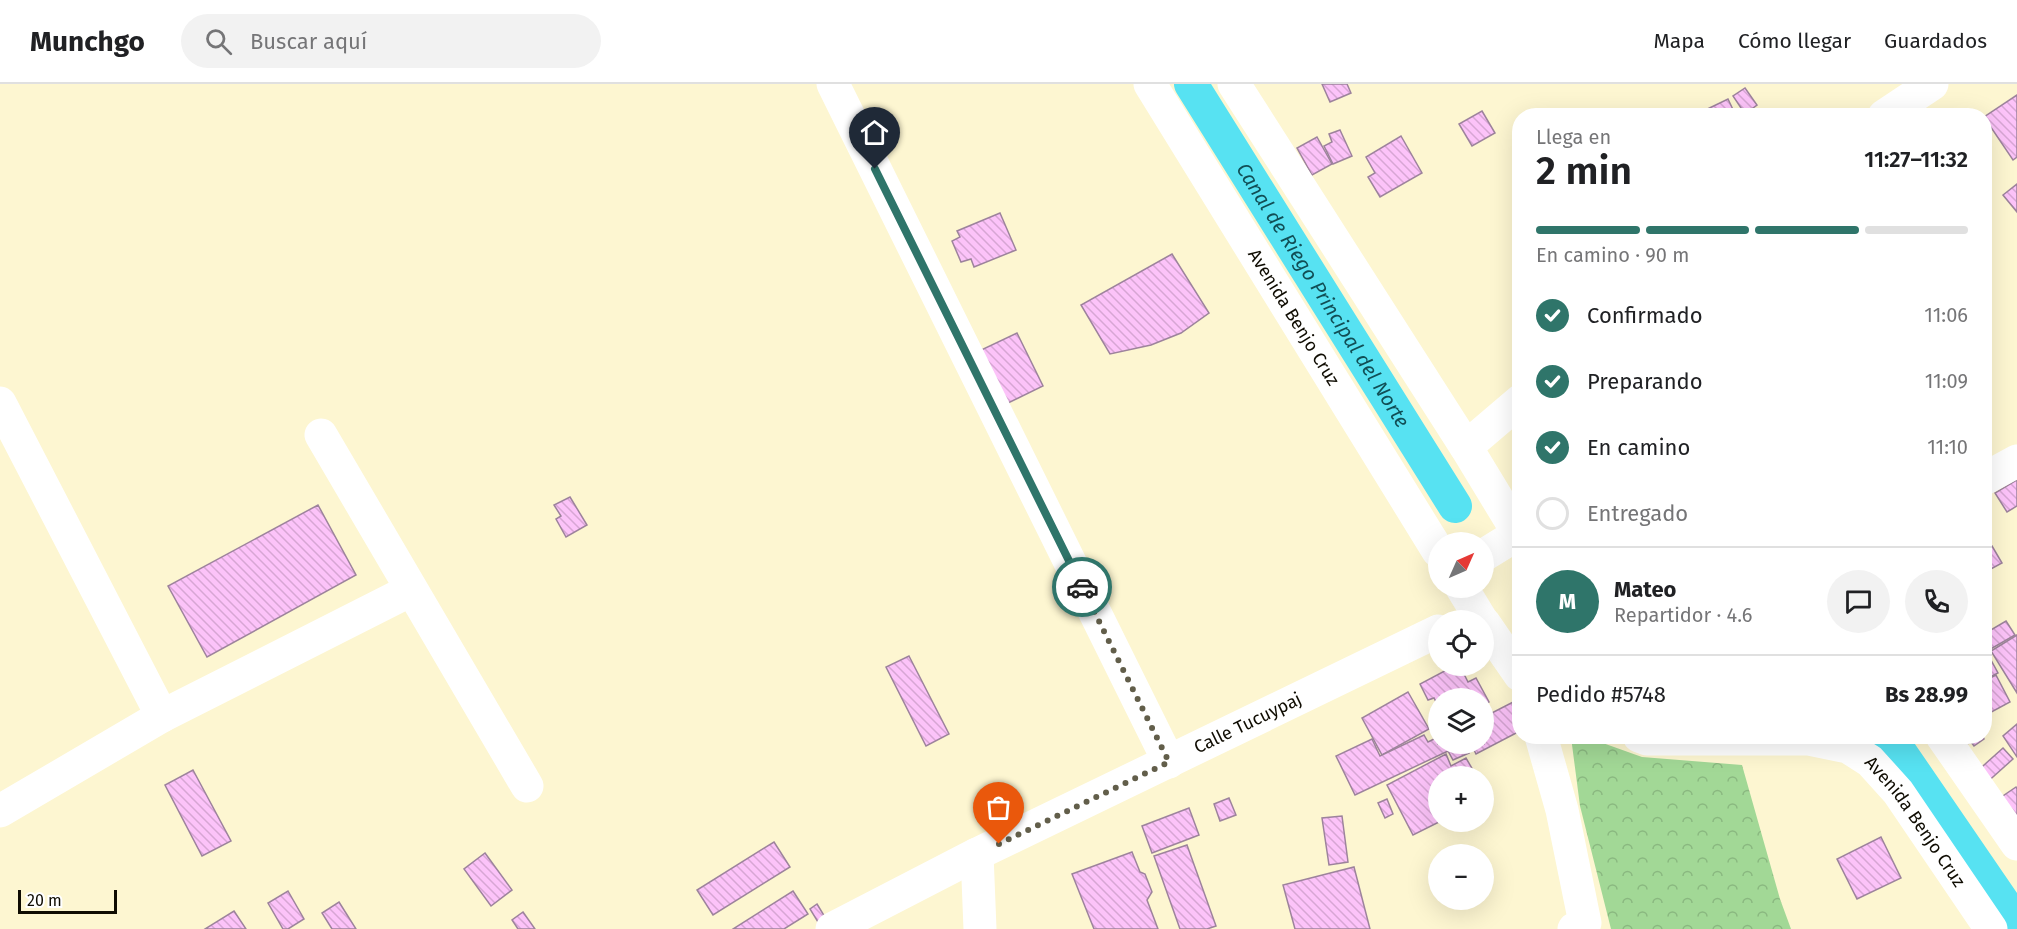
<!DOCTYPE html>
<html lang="es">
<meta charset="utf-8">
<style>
:root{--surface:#fff;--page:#f2f2f2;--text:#202124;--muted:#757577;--line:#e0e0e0;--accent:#2f756a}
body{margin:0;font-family:"Fira Sans",sans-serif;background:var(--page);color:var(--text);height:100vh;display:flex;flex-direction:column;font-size:22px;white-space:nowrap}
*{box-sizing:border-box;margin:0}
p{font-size:20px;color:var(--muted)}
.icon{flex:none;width:33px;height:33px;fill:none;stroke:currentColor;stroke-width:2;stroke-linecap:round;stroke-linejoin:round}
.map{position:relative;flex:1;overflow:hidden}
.details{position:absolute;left:1512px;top:24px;width:480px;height:636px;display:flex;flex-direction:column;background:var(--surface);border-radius:24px;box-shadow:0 6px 24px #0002}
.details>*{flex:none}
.needle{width:39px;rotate:45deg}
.buttons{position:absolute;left:1428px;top:448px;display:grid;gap:12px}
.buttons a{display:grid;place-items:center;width:66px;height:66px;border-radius:50%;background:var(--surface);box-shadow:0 6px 24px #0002;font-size:30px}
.scale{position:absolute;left:18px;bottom:15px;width:99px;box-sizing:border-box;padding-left:6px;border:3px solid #0f0c02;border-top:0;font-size:16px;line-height:21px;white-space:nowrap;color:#0f0c02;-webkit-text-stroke:4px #fff;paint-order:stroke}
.pin{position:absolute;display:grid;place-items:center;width:51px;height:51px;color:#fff;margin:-62px -26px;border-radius:50% 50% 50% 0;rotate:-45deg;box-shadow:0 0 6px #0007}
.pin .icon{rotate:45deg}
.courier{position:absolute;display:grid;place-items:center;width:60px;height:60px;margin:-30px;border:4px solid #2f756a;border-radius:50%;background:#fff;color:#222;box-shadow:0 2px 8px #0007}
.head em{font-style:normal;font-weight:600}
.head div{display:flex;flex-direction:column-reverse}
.head{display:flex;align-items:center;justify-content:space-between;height:102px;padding:0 24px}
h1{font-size:39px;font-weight:600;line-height:45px}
.bar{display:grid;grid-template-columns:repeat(4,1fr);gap:9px 6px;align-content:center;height:72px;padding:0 24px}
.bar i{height:8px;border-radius:4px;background:var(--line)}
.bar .active{background:var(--accent)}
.bar p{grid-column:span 4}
.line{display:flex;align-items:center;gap:15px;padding:0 24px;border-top:2px solid var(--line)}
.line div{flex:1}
.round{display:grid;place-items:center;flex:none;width:63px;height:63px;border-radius:32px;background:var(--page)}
ol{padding:0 24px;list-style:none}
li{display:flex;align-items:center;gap:18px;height:66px}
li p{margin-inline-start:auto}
li .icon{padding:6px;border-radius:50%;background:var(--accent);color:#fff;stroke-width:4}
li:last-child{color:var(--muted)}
li i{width:33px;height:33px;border:3px solid var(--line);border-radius:50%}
header{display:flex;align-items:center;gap:36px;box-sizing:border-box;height:84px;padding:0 30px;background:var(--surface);border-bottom:2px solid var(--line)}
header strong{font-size:28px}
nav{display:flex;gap:33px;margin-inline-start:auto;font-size:21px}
.search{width:420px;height:54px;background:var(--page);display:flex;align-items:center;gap:15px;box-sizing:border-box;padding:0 21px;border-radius:33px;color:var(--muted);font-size:22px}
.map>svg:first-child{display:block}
.forest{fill:url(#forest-crowns)}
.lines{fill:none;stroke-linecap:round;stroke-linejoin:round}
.canal{stroke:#57e2f2;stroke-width:34}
.building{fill:url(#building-back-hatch);stroke:#9d839c;stroke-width:1.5}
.minor{stroke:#fff;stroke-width:33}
.done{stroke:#625e4a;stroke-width:6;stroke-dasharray:0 10.8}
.route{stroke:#2f756a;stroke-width:8}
.labels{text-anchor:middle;stroke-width:5;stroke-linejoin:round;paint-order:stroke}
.street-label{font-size:18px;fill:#0f0c02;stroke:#fff}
.water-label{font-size:20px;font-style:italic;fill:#114e55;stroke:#fff}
</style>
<header>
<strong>Munchgo</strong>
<div class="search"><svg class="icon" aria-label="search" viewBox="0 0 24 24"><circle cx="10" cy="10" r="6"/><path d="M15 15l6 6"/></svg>Buscar aquí</div>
<nav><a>Mapa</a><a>Cómo llegar</a><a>Guardados</a></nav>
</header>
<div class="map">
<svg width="2017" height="845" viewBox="0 0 2017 845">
<defs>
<pattern id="forest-crowns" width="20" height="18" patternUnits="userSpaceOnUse" patternTransform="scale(1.5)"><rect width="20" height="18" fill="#a2d896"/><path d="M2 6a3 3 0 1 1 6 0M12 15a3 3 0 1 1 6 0" fill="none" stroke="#8ab880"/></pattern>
<pattern id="building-back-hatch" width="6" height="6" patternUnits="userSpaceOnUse" patternTransform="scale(1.5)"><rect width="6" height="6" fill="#fcc3f9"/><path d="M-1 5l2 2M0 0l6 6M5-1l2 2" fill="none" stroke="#d7a6d4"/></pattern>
</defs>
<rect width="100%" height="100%" fill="#fdf6d1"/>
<!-- forest -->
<polygon class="forest" points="1571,653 1586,653 1642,673 1742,681 1780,815 1791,845 1611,845 1580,722"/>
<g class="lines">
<!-- canal -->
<g class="canal">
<path id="s1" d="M1191,0l264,422"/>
<polyline points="1885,652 1893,658 2017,839"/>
</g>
</g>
<!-- building -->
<g class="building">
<polygon points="1322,0 1347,0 1351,9 1330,18"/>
<polygon points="1745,4 1757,21 1745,30 1733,12"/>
<polygon points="2017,11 2017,73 2013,76 1984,33"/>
<polygon points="1728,15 1736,32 1693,32"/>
<polygon points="1482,27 1495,49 1472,62 1459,40"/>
<polygon points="1340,46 1352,72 1333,80 1324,62 1332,58 1329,50"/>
<polygon points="1401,52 1422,89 1380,113 1368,93 1375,89 1366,73"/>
<polygon points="1317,53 1332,80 1312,91 1297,64"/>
<polygon points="2017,100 2017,128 2003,111"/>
<polygon points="1000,129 1016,166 974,183 971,175 961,178 952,157 960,153 957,147"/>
<polygon points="1172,170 1209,229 1181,249 1151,261 1110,270 1081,221"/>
<polygon points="1017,249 1043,302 1006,320 979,267"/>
<polygon points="2017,396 2017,422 2007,428 1995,409"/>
<polygon points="570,413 587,441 566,453 556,435 561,432 554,421"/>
<polygon points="318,421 356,491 207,573 168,502"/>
<polygon points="1992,462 2002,479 1989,486 1984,479 1984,467"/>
<polygon points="1984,509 1991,519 1984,524"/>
<polygon points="2006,537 2015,551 1989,566 1984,558 1984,550"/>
<polygon points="2017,551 2017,609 1991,567"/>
<polygon points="909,572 949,650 926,662 886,583"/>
<polygon points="1991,576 1998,589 1984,596 1984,579"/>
<polygon points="1454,582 1460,582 1468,598 1476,594 1489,618 1484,621 1484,615 1438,615 1438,622 1434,614 1428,616 1420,600"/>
<polygon points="1996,591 2010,618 1984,632 1984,597"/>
<polygon points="1408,608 1429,645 1382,671 1362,634"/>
<polygon points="1517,616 1520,621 1520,647 1476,670 1471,660 1484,660 1484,633"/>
<polygon points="2017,640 2017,673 2003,652"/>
<polygon points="1424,651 1428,658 1438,653 1438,660 1465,660 1469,669 1453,676 1448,667 1355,711 1336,672 1372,655 1380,672"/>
<polygon points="1960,652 1983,652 1984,655 1974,662 1971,658 1965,661"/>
<polygon points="2003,664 2013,675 1984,701 1974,690"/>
<polygon points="1446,670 1451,682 1466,674 1477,693 1438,693 1439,738 1413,751 1387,701"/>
<polygon points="193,686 231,757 202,772 165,701"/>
<polygon points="2016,703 2017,705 2017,738 2000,714"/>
<polygon points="1229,714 1236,731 1220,737 1214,720"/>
<polygon points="1387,715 1393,730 1385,734 1378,719"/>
<polygon points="1189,724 1199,751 1152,769 1142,742"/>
<polygon points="1342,732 1348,778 1329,781 1322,734"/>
<polygon points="1881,753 1901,794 1857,815 1837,775"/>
<polygon points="774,758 790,783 713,831 697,806"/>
<polygon points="1187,761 1216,842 1207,845 1180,845 1154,772"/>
<polygon points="1132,768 1140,788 1145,790 1152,808 1147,816 1158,845 1094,845 1072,790"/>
<polygon points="485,769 512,806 491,822 464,785"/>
<polygon points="1354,783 1370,845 1295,845 1283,801"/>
<polygon points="288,807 304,835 288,845 283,845 268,819"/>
<polygon points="793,807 808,830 784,845 733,845"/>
<polygon points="339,818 356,845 332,845 322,829"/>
<polygon points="817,820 828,838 821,843 810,825"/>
<polygon points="234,827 246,845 205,845"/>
<polygon points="523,828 535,845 518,845 512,836"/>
</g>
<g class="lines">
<!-- minor -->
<g class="minor">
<polyline points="833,0 1169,678"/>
<path id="s2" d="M1150,0l288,467"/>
<polyline points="1234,0 1466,363 1520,452"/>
<polyline points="1884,32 1932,0"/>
<polyline points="0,319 162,632"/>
<polyline points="321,351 527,702"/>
<polyline points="1466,363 1520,317"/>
<polyline points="1984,395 2017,377"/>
<polyline points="1484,471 1518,450"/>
<polyline points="1462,504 1482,537"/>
<polyline points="1484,539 1520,591"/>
<polyline points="1541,652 1562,726 1585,839 1574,845"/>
<path id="s3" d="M1639,652l8,3h162l39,8 22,14 28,31 93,137"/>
<polyline points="1942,652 2017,760"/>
<polyline points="0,727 162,632 411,506"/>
<polyline points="977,770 980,845"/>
<path id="s4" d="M832,845l145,-75 461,-223"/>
</g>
</g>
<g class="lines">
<!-- done -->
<polyline class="done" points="999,760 1169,678 1082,503"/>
<!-- route -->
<polyline class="route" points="875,85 1082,503"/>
</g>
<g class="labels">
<!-- street labels -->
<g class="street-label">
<text dy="6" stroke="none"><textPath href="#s2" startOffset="274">Avenida Benjo Cruz</textPath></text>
<text dy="6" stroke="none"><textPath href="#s4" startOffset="464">Calle Tucuypaj</textPath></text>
<text dy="6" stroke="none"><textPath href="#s3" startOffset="312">Avenida Benjo Cruz</textPath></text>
</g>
<!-- water labels -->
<g class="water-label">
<text dy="7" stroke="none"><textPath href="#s1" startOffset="249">Canal de Riego Principal del Norte</textPath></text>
</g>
</g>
</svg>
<div class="buttons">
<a><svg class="needle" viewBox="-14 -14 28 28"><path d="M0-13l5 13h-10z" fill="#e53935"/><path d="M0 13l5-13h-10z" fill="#757577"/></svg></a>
<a><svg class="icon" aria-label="locate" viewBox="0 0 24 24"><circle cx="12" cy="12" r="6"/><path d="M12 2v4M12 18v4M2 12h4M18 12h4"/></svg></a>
<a><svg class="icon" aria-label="layers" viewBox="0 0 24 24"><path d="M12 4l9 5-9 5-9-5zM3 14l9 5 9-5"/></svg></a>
<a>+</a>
<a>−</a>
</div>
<div class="scale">20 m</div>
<div class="pin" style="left:999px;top:760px;background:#ea580c"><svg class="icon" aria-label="bag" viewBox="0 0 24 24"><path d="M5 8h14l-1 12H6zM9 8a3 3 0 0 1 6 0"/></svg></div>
<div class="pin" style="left:875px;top:85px;background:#1f2937"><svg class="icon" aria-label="home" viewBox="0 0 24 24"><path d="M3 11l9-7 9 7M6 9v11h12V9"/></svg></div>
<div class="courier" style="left:1082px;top:503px"><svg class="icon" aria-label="car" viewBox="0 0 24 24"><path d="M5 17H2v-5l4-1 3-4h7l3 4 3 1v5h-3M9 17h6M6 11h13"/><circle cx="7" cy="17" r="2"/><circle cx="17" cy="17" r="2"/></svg></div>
<section class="details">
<div class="head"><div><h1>2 min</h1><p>Llega en</p></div><em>11:27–11:32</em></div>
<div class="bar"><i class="active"></i><i class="active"></i><i class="active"></i><i></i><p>En camino · 90 m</p></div>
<ol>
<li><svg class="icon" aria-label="check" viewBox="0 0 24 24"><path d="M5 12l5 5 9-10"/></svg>Confirmado<p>11:06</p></li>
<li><svg class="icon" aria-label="check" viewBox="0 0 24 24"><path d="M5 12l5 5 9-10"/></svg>Preparando<p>11:09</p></li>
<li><svg class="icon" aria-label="check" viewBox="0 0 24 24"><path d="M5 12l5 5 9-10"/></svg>En camino<p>11:10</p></li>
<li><i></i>Entregado</li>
</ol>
<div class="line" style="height:108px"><b class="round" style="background:var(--accent);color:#fff">M</b><div><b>Mateo</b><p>Repartidor · 4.6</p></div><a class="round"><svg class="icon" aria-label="chat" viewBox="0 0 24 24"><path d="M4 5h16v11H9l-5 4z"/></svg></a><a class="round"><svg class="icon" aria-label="phone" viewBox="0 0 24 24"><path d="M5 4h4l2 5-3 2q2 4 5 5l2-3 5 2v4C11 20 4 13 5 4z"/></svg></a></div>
<div class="line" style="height:78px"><div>Pedido #5748</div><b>Bs 28.99</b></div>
</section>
</div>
